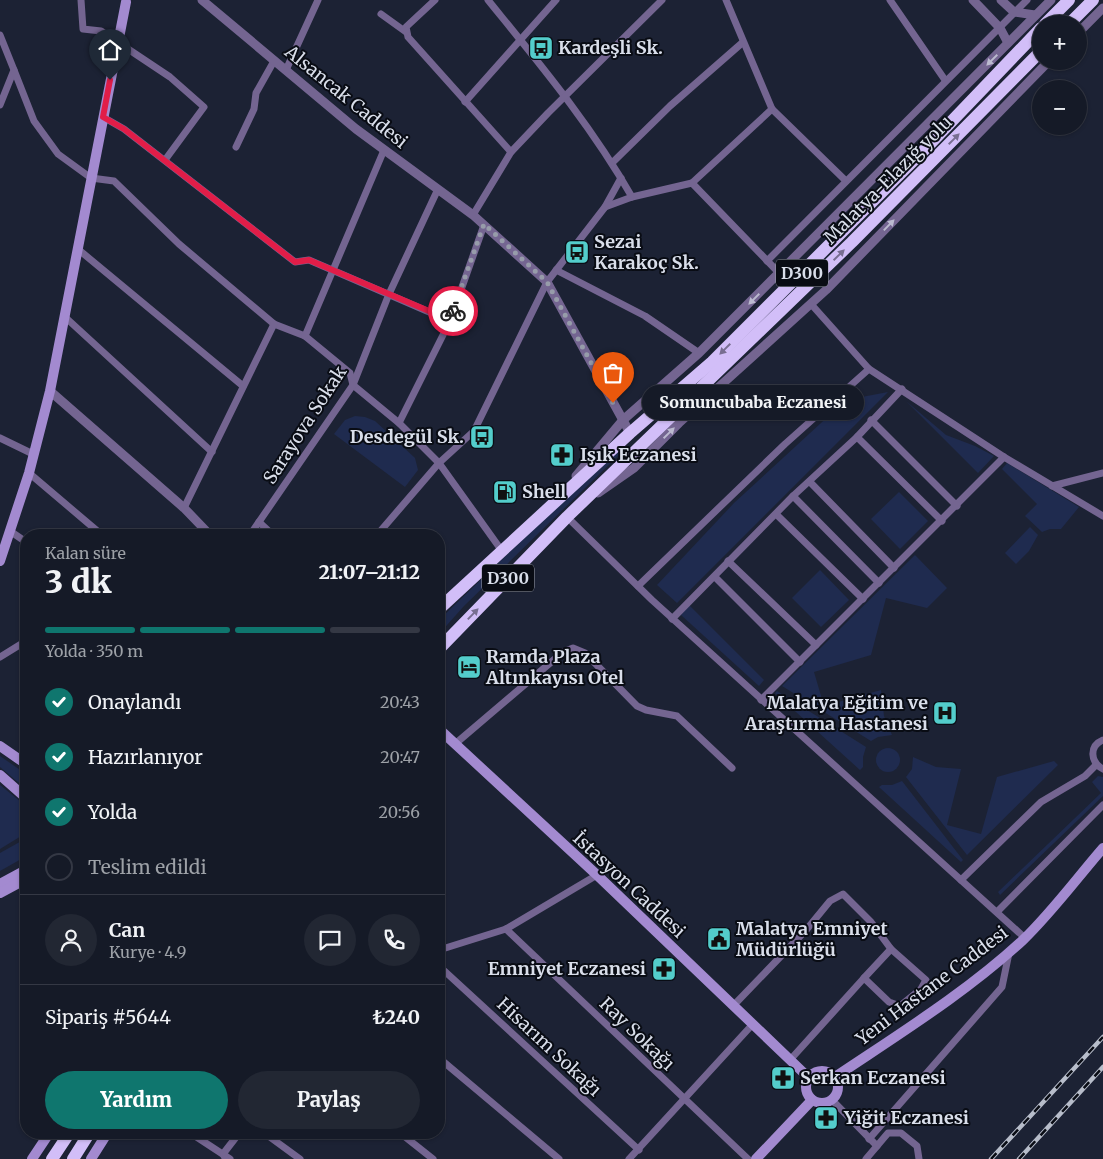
<!DOCTYPE html>
<html lang="tr">
<meta charset="utf-8">
<style>
:root{--surface:#151a27;--page:#222733;--text:#f1f3f6;--muted:#9da1a7;--line:#343844;--accent:#0f766e}
body{margin:0;font-family:Merriweather,serif;background:var(--page);color:var(--text);height:100vh;display:flex;flex-direction:column;font-size:19px;white-space:nowrap}
*{box-sizing:border-box;margin:0}
p{font-size:16px;color:var(--muted)}
.icon{flex:none;width:28px;height:28px;fill:none;stroke:currentColor;stroke-width:2;stroke-linecap:round;stroke-linejoin:round}
.map{position:relative;flex:1;overflow:hidden}
.side{position:absolute;left:20px;top:529px;width:425px;height:610px;display:flex;flex-direction:column;background:var(--surface);border-radius:20px;box-shadow:0 1px 4px #0004,0 0 0 1px var(--line)}
.side>*{flex:none}
.tools{position:absolute;left:1032px;top:15px;display:grid;gap:10px}
.tools a{display:grid;place-items:center;width:55px;height:55px;border-radius:50%;background:var(--surface);box-shadow:0 1px 4px #0004,0 0 0 1px var(--line);font-size:25px}
.pin{position:absolute;display:grid;place-items:center;width:42px;height:42px;color:#fff;margin:-51px -21px;border-radius:50% 50% 50% 0;rotate:-45deg;box-shadow:0 0 5px #0007}
.pin .icon{rotate:45deg}
.courier{position:absolute;display:grid;place-items:center;width:50px;height:50px;margin:-25px;border:4px solid #e11d48;border-radius:50%;background:#fff;color:#222;box-shadow:0 1px 6px #0007}
.bubble{position:absolute;height:35px;border-radius:18px;background:var(--surface);box-shadow:0 1px 4px #0004,0 0 0 1px var(--line);font-size:16px;font-weight:800;line-height:35px;text-align:center}
.headline em{font-style:normal;font-weight:800}
.headline div{display:flex;flex-direction:column-reverse}
.headline{display:flex;align-items:center;justify-content:space-between;height:85px;padding:0 25px}
h1{font-size:32px;font-weight:800;line-height:38px}
.bar{display:grid;grid-template-columns:repeat(4,1fr);gap:8px 5px;align-content:center;height:60px;padding:0 25px}
.bar i{height:6px;border-radius:4px;background:var(--line)}
.bar .active{background:var(--accent)}
.bar p{grid-column:span 4}
.line{display:flex;align-items:center;gap:12px;padding:0 25px;border-top:1px solid var(--line)}
.line div{flex:1}
.round{display:grid;place-items:center;flex:none;width:52px;height:52px;border-radius:26px;background:var(--page)}
ol{padding:0 25px;list-style:none}
li{display:flex;align-items:center;gap:15px;height:55px}
li p{margin-inline-start:auto}
li .icon{padding:5px;border-radius:50%;background:var(--accent);color:#fff;stroke-width:4}
li:last-child{color:var(--muted)}
li i{width:28px;height:28px;border:2px solid var(--line);border-radius:50%}
.action{display:flex;gap:10px;margin-top:auto;padding:10px 25px}
.action a{flex:1;height:58px;border-radius:30px;background:var(--accent);color:#fff;font-size:20px;font-weight:800;line-height:58px;text-align:center}
.action a+a{background:var(--page);color:var(--text)}
.map>svg:first-child{display:block}
.green{fill:#1f2b4f}
.lines{fill:none;stroke-linecap:round;stroke-linejoin:round}
.minor{stroke:#746591;stroke-width:7}
.tertiary{stroke:#746591;stroke-width:9}
.secondary{stroke:#a38ad0;stroke-width:10}
.trunk{stroke:#d2bef8;stroke-width:12}
.rail-casing{stroke:#b7bdca;stroke-width:4.5}
.rail{stroke:#090c14;stroke-width:2.5;stroke-dasharray:8;stroke-linecap:butt}
.oneway{fill:#bbbacf}
.oneway2{fill:#786e91}
.done{stroke:#979caa;stroke-width:5;stroke-dasharray:0 9}
.route{stroke:#e11d48;stroke-width:6}
.labels{text-anchor:middle;stroke-width:4;stroke-linejoin:round;paint-order:stroke}
.shield{fill:#090c14;stroke:#9b9faa;stroke-width:1}
.shield-label{font-size:16px;font-weight:bold;fill:#d9deea}
.poi-label{font-size:18px;font-weight:bold;fill:#d9deea;stroke:#090c14;text-anchor:start}
.street-label{font-size:18px;fill:#d9deea;stroke:#090c14}
</style>
<div class="map">
<svg width="1103" height="1159" viewBox="0 0 1103 1159">
<rect width="100%" height="100%" fill="#1c2234"/>
<!-- green -->
<g class="green">
<polygon points="888,392 677,603 657,585 734,503 846,400"/>
<polygon points="906,401 946,435 975,446 994,456 978,473"/>
<polygon points="355,416 365,417 375,421 415,458 418,470 405,487 334,434 345,420"/>
<polygon points="619,447 623,451 464,606 439,634 439,620"/>
<polygon points="1007,463 1079,507 1061,529 1050,529 1042,532 1025,516 1037,504 1002,469"/>
<polygon points="899,492 928,521 900,549 871,519"/>
<polygon points="1030,527 1038,535 1029,551 1016,564 1005,553"/>
<polygon points="915,555 947,588 927,608 886,598 871,655 814,672 824,706 881,690 884,716 892,735 878,737 871,741 782,686"/>
<polygon points="820,570 849,600 821,627 792,598"/>
<polygon points="689,605 764,680 759,686 681,615"/>
<polygon points="777,691 866,747 863,757 863,767 860,770 775,693"/>
<circle cx="888" cy="760" r="12"/>
<polygon points="0,756 26,774 26,789 0,767"/>
<polygon points="913,757 936,767 961,769 947,825 981,834 997,777 1054,761 1058,765 967,855 906,777 912,769"/>
<polygon points="1098,776 1103,777 1103,796 1000,895 998,892 1101,793 1092,782"/>
<polygon points="902,781 963,860 961,862 879,787 882,785 892,785"/>
<polygon points="0,785 26,806 26,833 0,849"/>
<polygon points="25,839 23,858 0,871 0,853"/>
</g>
<g class="lines">
<!-- minor -->
<g class="minor">
<polyline points="81,0 83,29 101,31 170,77 204,107 165,160"/>
<polyline points="435,0 406,27 408,37 511,152"/>
<path d="M488,0c51,63 103,125 144,197"/>
<polyline points="726,0 772,109 846,181"/>
<polyline points="890,0 945,80"/>
<polyline points="381,14 406,32"/>
<polyline points="0,35 14,70 0,105"/>
<polyline points="14,70 34,121 58,154 91,178 114,181 179,244 274,324 305,336 350,373 353,385 399,423 439,463 502,551"/>
<polyline points="286,70 318,0"/>
<polyline points="465,102 556,0"/>
<polyline points="772,109 692,183 780,274"/>
<polyline points="103,117 124,129 295,262 309,260 450,321"/>
<polyline points="236,147 254,109 256,93 274,61"/>
<polyline points="612,163 670,106 742,43"/>
<polyline points="605,207 621,178"/>
<polyline points="473,215 511,152 548,113 662,0"/>
<polyline points="79,250 243,386"/>
<polyline points="767,261 1027,0"/>
<polyline points="556,270 645,316 699,353"/>
<polyline points="811,304 869,369 1004,457 1103,516"/>
<polyline points="65,317 212,452"/>
<polyline points="305,336 384,150"/>
<polyline points="871,420 957,506"/>
<polyline points="399,423 450,321 484,225"/>
<polyline points="857,437 942,521"/>
<polyline points="0,438 33,454"/>
<polyline points="29,473 102,535"/>
<polyline points="810,482 894,568"/>
<polyline points="1052,486 1103,473"/>
<polyline points="793,496 879,583"/>
<polyline points="184,508 274,324"/>
<polyline points="777,515 863,599"/>
<polyline points="567,517 652,600 1025,938"/>
<polyline points="259,522 273,535"/>
<polyline points="10,531 26,542"/>
<polyline points="250,535 353,385 389,294 438,189"/>
<polyline points="377,535 439,463 474,431 547,282 605,207 632,197 692,183"/>
<polyline points="728,561 816,645"/>
<polyline points="715,577 800,662"/>
<polyline points="638,586 785,444 869,369"/>
<polyline points="672,619 793,496 857,437 902,389"/>
<polyline points="0,657 26,641"/>
<polyline points="761,700 1004,457"/>
<path d="M1103,740c-14,6 -13,22 0,29"/>
<polyline points="455,744 563,652 573,648 585,653 637,706 646,710 677,716 732,768"/>
<polyline points="961,880 1041,802 1085,776 1096,765"/>
<polyline points="997,912 1103,805"/>
<polyline points="506,929 748,1159"/>
<polyline points="439,950 506,929 597,875"/>
<polyline points="439,966 639,1150"/>
<polyline points="864,978 891,949"/>
<polyline points="733,1006 807,929 830,901 843,894 871,922 891,949 926,980 921,989 900,1006 889,1002 864,978 790,1060"/>
<polyline points="439,1058 559,1159"/>
<polyline points="832,1100 877,1146"/>
<polyline points="189,1132 230,1159"/>
<polyline points="263,1132 300,1159"/>
<polyline points="399,1132 433,1159"/>
<polyline points="869,1139 1002,987 1009,953"/>
<polyline points="225,1158 223,1154 240,1132"/>
<polyline points="629,1159 752,1025"/>
<polyline points="866,1159 888,1133 901,1133 917,1146 919,1159"/>
</g>
<!-- tertiary -->
<g class="tertiary">
<polyline points="202,0 356,129 473,215 547,282 630,433"/>
<polyline points="973,0 1000,28 1008,43"/>
<polyline points="1001,0 1014,12 1035,15"/>
<polyline points="1079,32 1103,8"/>
<polyline points="50,391 184,508 210,535"/>
<polyline points="576,476 623,420 699,353 1051,0"/>
<polyline points="598,493 634,468 679,423 826,290 1049,61"/>
</g>
<!-- secondary -->
<g class="secondary">
<polyline points="0,561 29,473 50,391 126,2"/>
<polyline points="439,729 597,875 809,1078"/>
<polyline points="0,746 26,764"/>
<polyline points="0,775 26,798"/>
<polyline points="0,884 26,870"/>
<polyline points="0,893 26,879"/>
<circle cx="822" cy="1087" r="16"/>
<path d="M835,1077c64,-43 132,-85 188,-137 29,-28 54,-62 80,-92"/>
<polyline points="32,1159 50,1132"/>
<polyline points="91,1159 108,1132"/>
<polyline points="756,1159 812,1100"/>
</g>
<!-- trunk -->
<g class="trunk">
<polyline points="1045,24 1069,0"/>
<polyline points="1069,24 1093,0"/>
<polyline points="439,609 630,433 712,362 928,146 1041,28"/>
<polyline points="439,649 567,517 852,242 1041,51"/>
<polyline points="52,1159 70,1132"/>
<polyline points="73,1159 90,1132"/>
</g>
<defs>
<g id="rail">
<polyline points="991,1159 1103,1037"/>
<polyline points="1019,1159 1103,1067"/>
</g>
</defs>
<!-- rail casing -->
<use href="#rail" class="rail-casing"/>
<!-- rail -->
<use href="#rail" class="rail"/>
</g>
<!-- one-way arrows -->
<defs><path id="oneway-solid" d="M-6-.8H1V-3.2L6.5 0L1 3.2V.8H-6Z" transform="scale(1.25)"/></defs>
<g class="oneway">
<use href="#oneway-solid" transform="translate(992 60) rotate(135)"/>
<use href="#oneway-solid" transform="translate(889 225) rotate(-46)"/>
<use href="#oneway-solid" transform="translate(754 299) rotate(135)"/>
<use href="#oneway-solid" transform="translate(669 433) rotate(-44)"/>
</g>
<g class="oneway2">
<use href="#oneway-solid" transform="translate(954 139) rotate(-45)"/>
<use href="#oneway-solid" transform="translate(839 255) rotate(-44)"/>
<use href="#oneway-solid" transform="translate(725 349) rotate(135)"/>
<use href="#oneway-solid" transform="translate(473 614) rotate(-46)"/>
</g>
<g class="lines">
<!-- done -->
<polyline class="done" points="453,311 484,224 547,282 613,403"/>
<!-- route -->
<polyline class="route" points="110,80 103,117 124,129 295,262 309,260 450,320 453,311"/>
</g>
<!-- icons -->
<defs>
<symbol id="bus-square" viewBox="-11 -11 22 22"><rect x="-9" y="-9" width="18" height="18" rx="4" fill="#53cdcb" stroke="#090c14"/><path d="M-5-6H5V4H4V6H2V4H-2V6H-4V4H-5ZM-3.5-4V0h7V-4ZM-3.5 1.2v1.5H-2V1.2ZM2 1.2v1.5H3.5V1.2Z" fill="#111"/></symbol>
<symbol id="pharmacy-square" viewBox="-11 -11 22 22"><rect x="-9" y="-9" width="18" height="18" rx="4" fill="#53cdcb" stroke="#090c14"/><path d="M-2-6h4v4h4v4h-4v4h-4v-4h-4v-4h4Z" fill="#111"/></symbol>
<symbol id="fuel-square" viewBox="-11 -11 22 22"><rect x="-9" y="-9" width="18" height="18" rx="4" fill="#53cdcb" stroke="#090c14"/><path d="M-5.5-6h7V0h2V4h1.3V-2.5L3-4.5l.8-.8L6-3V5H2.5V1h-1V6h-7ZM-4.2-4.7v3.2H.2V-4.7Z" fill="#111"/></symbol>
<symbol id="hotel-square" viewBox="-11 -11 22 22"><rect x="-9" y="-9" width="18" height="18" rx="4" fill="#53cdcb" stroke="#090c14"/><path d="M-6-4.5h1.5V1H6V5H4.5V3h-9V5H-6ZM-4 0a1.8 1.8 0 1 1 3.6 0ZM.5 0V-2.5h3Q6-2.5 6 0Z" fill="#111"/></symbol>
<symbol id="hospital-square" viewBox="-11 -11 22 22"><rect x="-9" y="-9" width="18" height="18" rx="4" fill="#53cdcb" stroke="#090c14"/><path d="M-5-5h3v3.5h4V-5h3V5h-3V1.5h-4V5h-3Z" fill="#111"/></symbol>
<symbol id="civic-square" viewBox="-11 -11 22 22"><rect x="-9" y="-9" width="18" height="18" rx="4" fill="#53cdcb" stroke="#090c14"/><path d="M-.6-6.5H3V-4.5H.6V-3L4-1V1h2V6H-6V1h2V-1L-.6-3ZM-1.2 2.5V6h2.4V2.5Z" fill="#111"/></symbol>
</defs>
<g fill-rule="evenodd">
<use href="#bus-square" x="527" y="34" width="28" height="28"/>
<use href="#bus-square" x="563" y="238" width="28" height="28"/>
<use href="#bus-square" x="468" y="423" width="28" height="28"/>
<use href="#pharmacy-square" x="548" y="441" width="28" height="28"/>
<use href="#fuel-square" x="491" y="478" width="28" height="28"/>
<use href="#hotel-square" x="455" y="653" width="28" height="28"/>
<use href="#hospital-square" x="931" y="699" width="28" height="28"/>
<use href="#civic-square" x="705" y="925" width="28" height="28"/>
<use href="#pharmacy-square" x="650" y="955" width="28" height="28"/>
<use href="#pharmacy-square" x="769" y="1064" width="28" height="28"/>
<use href="#pharmacy-square" x="812" y="1104" width="28" height="28"/>
</g>
<g class="labels">
<!-- shield labels -->
<g class="shield">
<rect x="776" y="259.5" width="52" height="27" rx="4"/>
<rect x="482" y="564.5" width="52" height="27" rx="4"/>
</g>
<g class="shield-label">
<text x="802" y="279">D300</text>
<text x="508" y="584">D300</text>
</g>
<!-- poi labels -->
<g class="poi-label">
<text x="558" y="54">Kardeşli Sk.</text>
<text x="594" y="248">Sezai<tspan x="594" dy="21">Karakoç Sk.</tspan></text>
<text x="464" y="443" text-anchor="end">Desdegül Sk.</text>
<text x="580" y="461">Işık Eczanesi</text>
<text x="522" y="498">Shell</text>
<text x="486" y="663">Ramda Plaza<tspan x="486" dy="21">Altınkayısı Otel</tspan></text>
<text x="928" y="709" text-anchor="end">Malatya Eğitim ve<tspan x="928" dy="21">Araştırma Hastanesi</tspan></text>
<text x="736" y="935">Malatya Emniyet<tspan x="736" dy="21">Müdürlüğü</tspan></text>
<text x="646" y="975" text-anchor="end">Emniyet Eczanesi</text>
<text x="800" y="1084">Serkan Eczanesi</text>
<text x="844" y="1124">Yiğit Eczanesi</text>
</g>
<!-- street labels -->
<g class="street-label">
<text transform="translate(346 97) rotate(39)" y="6">Alsancak Caddesi</text>
<text transform="translate(888 180) rotate(-45)" y="6">Malatya-Elazığ yolu</text>
<text transform="translate(305 425) rotate(-57)" y="6">Sarayova Sokak</text>
<text transform="translate(629 885) rotate(43)" y="6">İstasyon Caddesi</text>
<text transform="translate(932 986) rotate(-37)" y="6">Yeni Hastane Caddesi</text>
<text transform="translate(637 1034) rotate(44)" y="6">Ray Sokağı</text>
<text transform="translate(549 1047) rotate(43)" y="6">Hisarım Sokağı</text>
</g>
</g>
</svg>
<div class="tools">
<a>+</a>
<a>−</a>
</div>
<div class="pin" style="left:613px;top:403px;background:#ea580c"><svg class="icon" aria-label="bag" viewBox="0 0 24 24"><path d="M5 8h14l-1 12H6zM9 8a3 3 0 0 1 6 0"/></svg></div>
<div class="pin" style="left:110px;top:80px;background:#1f2937"><svg class="icon" aria-label="home" viewBox="0 0 24 24"><path d="M3 11l9-7 9 7M6 9v11h12V9"/></svg></div>
<div class="courier" style="left:453px;top:311px"><svg class="icon" aria-label="bike" viewBox="0 0 24 24"><circle cx="6" cy="16" r="4"/><circle cx="18" cy="16" r="4"/><path d="M6 16l4-8h5l3 8M10 8l3 8H6M13 5h3"/></svg></div>
<div class="bubble" style="left:642px;top:385px;width:222px">Somuncubaba Eczanesi</div>
<section class="side">
<div class="headline"><div><h1>3 dk</h1><p>Kalan süre</p></div><em>21:07–21:12</em></div>
<div class="bar"><i class="active"></i><i class="active"></i><i class="active"></i><i></i><p>Yolda · 350 m</p></div>
<ol>
<li><svg class="icon" aria-label="check" viewBox="0 0 24 24"><path d="M5 12l5 5 9-10"/></svg>Onaylandı<p>20:43</p></li>
<li><svg class="icon" aria-label="check" viewBox="0 0 24 24"><path d="M5 12l5 5 9-10"/></svg>Hazırlanıyor<p>20:47</p></li>
<li><svg class="icon" aria-label="check" viewBox="0 0 24 24"><path d="M5 12l5 5 9-10"/></svg>Yolda<p>20:56</p></li>
<li><i></i>Teslim edildi</li>
</ol>
<div class="line" style="height:90px"><a class="round"><svg class="icon" aria-label="person" viewBox="0 0 24 24"><circle cx="12" cy="8" r="4"/><path d="M4 21q1-7 8-7t8 7"/></svg></a><div><b>Can</b><p>Kurye · 4.9</p></div><a class="round"><svg class="icon" aria-label="chat" viewBox="0 0 24 24"><path d="M4 5h16v11H9l-5 4z"/></svg></a><a class="round"><svg class="icon" aria-label="phone" viewBox="0 0 24 24"><path d="M5 4h4l2 5-3 2q2 4 5 5l2-3 5 2v4C11 20 4 13 5 4z"/></svg></a></div>
<div class="line" style="height:65px"><div>Sipariş #5644</div><b>₺240</b></div>
<div class="action"><a>Yardım</a><a>Paylaş</a></div>
</section>
</div>
